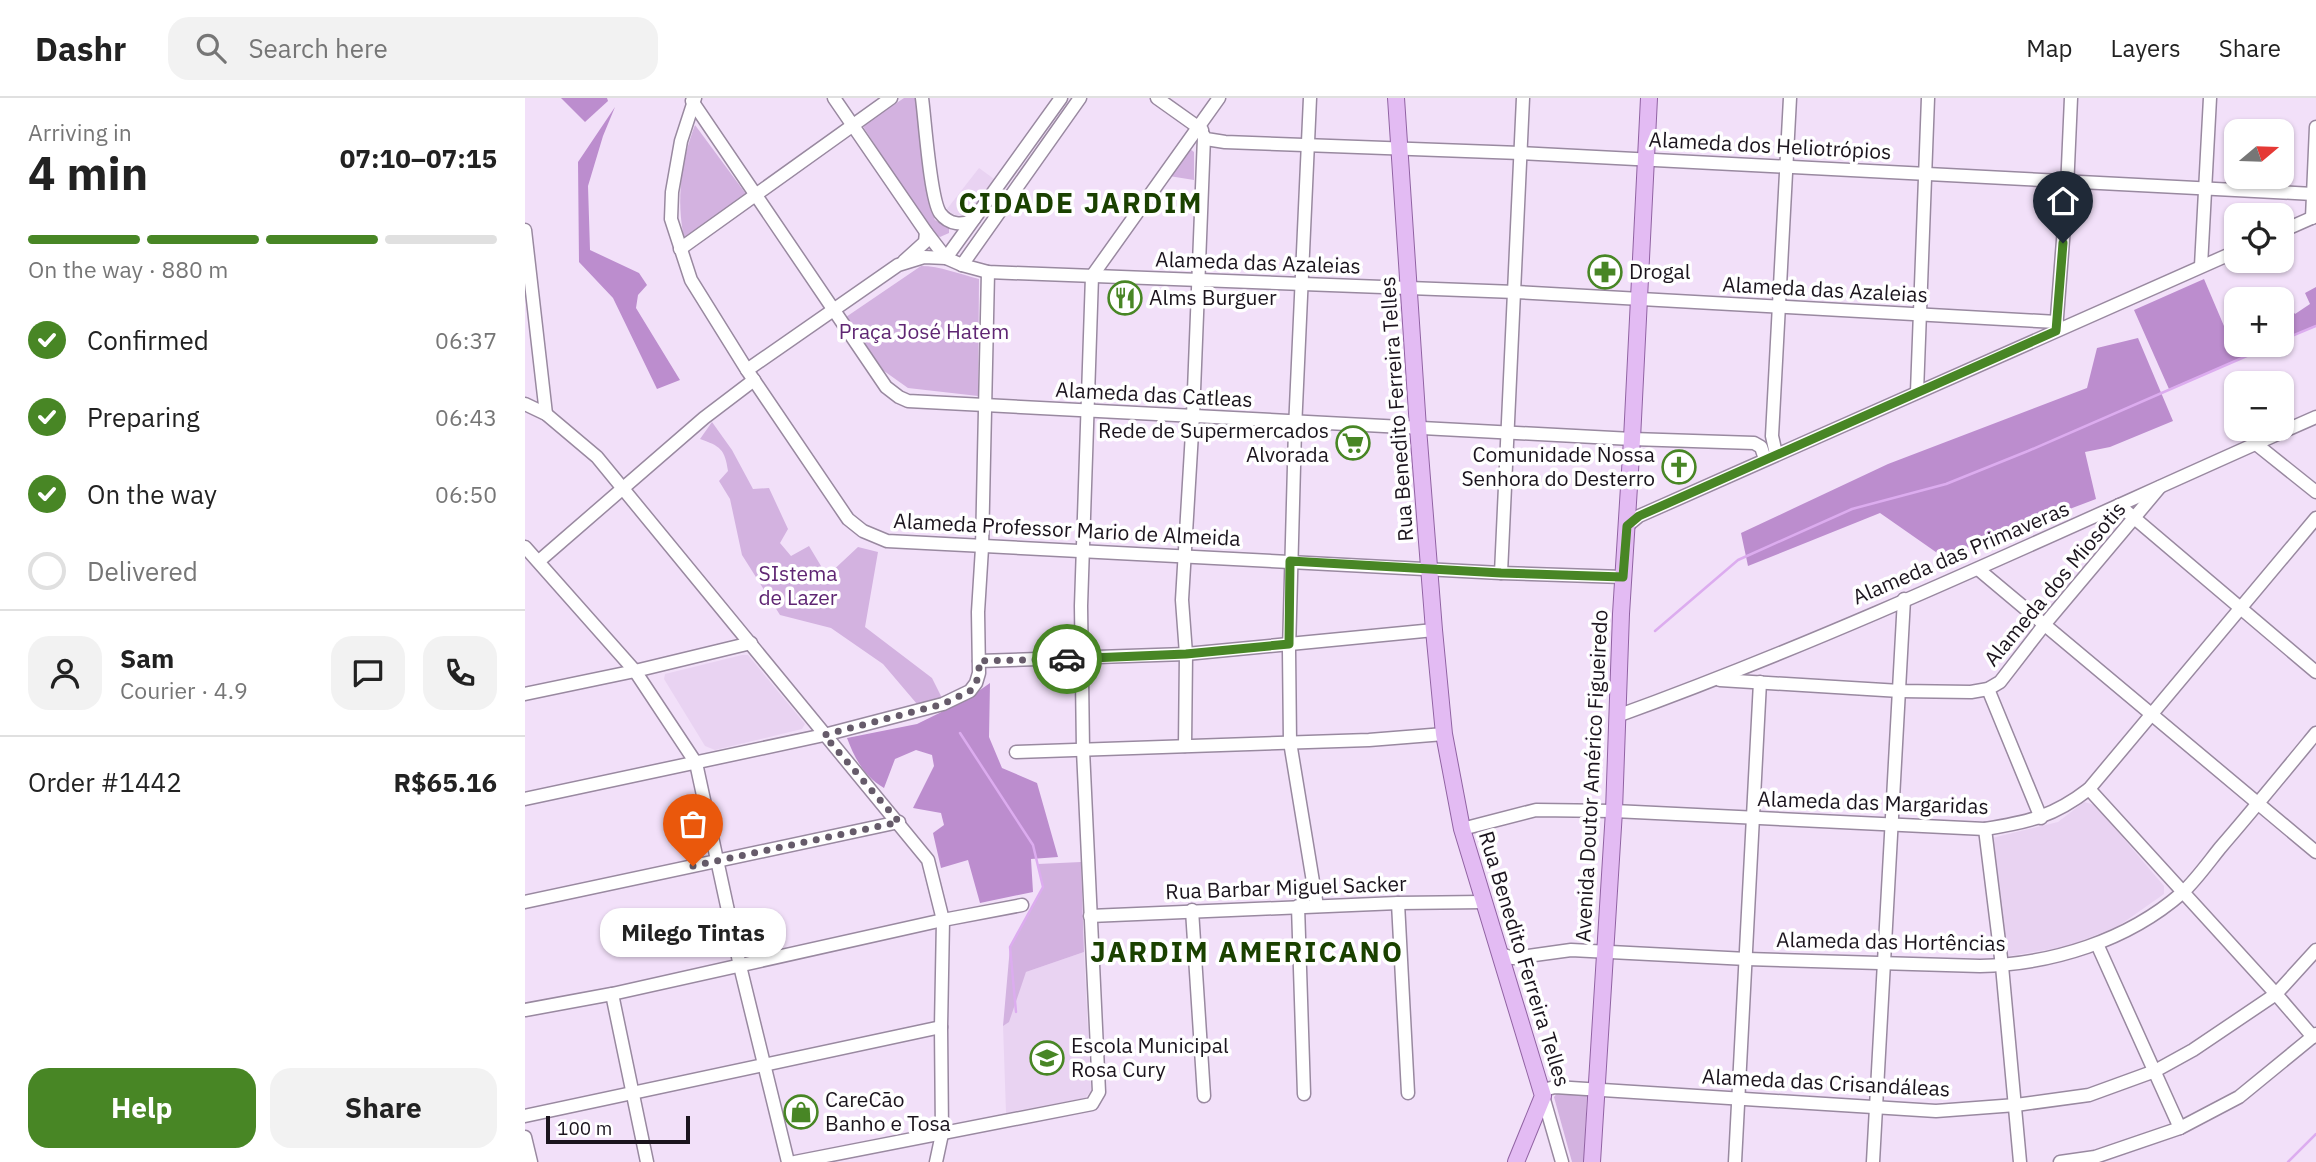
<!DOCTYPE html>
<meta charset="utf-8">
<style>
:root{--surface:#fff;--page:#f2f2f2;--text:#222;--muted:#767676;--line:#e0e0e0;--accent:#488625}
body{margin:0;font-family:"IBM Plex Sans",sans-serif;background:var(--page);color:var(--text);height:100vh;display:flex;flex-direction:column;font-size:26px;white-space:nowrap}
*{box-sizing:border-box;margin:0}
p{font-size:23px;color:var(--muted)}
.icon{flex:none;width:38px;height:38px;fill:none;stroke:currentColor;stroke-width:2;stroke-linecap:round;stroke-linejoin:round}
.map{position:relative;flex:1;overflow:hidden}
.sheet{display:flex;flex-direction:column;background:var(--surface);width:525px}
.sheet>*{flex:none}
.needle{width:46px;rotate:71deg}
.fabs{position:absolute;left:1699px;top:21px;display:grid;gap:14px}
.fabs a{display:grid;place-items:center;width:70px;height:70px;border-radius:14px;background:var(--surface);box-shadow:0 2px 5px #0004;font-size:35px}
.scale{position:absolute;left:21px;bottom:18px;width:144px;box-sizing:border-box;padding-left:7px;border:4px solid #1b141d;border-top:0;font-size:19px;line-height:24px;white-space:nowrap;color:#1b141d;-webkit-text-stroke:5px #fff;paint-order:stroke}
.pin{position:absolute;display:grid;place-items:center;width:60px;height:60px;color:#fff;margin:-72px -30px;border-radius:50% 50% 50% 0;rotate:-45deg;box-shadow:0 0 7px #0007}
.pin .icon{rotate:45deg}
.courier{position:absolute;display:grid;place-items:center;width:70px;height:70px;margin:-35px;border:5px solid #488625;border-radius:50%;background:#fff;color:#222;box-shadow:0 2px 9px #0007}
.bubble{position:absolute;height:49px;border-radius:21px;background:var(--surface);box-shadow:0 2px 5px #0004;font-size:23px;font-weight:700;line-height:49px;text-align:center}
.headline em{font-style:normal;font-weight:700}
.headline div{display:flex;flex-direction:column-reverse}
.headline{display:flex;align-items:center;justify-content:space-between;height:119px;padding:0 28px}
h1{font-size:46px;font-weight:700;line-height:52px}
.bar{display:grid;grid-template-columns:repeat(4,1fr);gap:10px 7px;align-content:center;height:84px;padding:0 28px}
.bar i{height:9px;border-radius:5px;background:var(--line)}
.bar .selected{background:var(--accent)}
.bar p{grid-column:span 4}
.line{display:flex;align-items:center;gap:18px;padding:0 28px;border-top:2px solid var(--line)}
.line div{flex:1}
.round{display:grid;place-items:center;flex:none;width:74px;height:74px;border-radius:21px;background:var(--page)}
ol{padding:0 28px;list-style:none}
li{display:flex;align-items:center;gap:21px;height:77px}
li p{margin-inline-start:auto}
li .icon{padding:7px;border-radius:50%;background:var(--accent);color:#fff;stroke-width:4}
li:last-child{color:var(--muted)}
li i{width:38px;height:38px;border:4px solid var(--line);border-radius:50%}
.cta{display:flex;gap:14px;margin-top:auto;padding:14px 28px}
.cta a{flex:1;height:80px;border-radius:21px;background:var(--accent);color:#fff;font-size:28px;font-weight:700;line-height:80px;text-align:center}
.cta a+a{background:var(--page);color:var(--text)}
header{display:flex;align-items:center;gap:42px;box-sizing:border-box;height:98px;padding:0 35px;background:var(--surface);border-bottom:2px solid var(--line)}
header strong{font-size:33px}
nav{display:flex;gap:38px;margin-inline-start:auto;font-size:24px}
.search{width:490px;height:63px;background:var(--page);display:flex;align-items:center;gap:18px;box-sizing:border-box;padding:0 24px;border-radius:21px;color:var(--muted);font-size:26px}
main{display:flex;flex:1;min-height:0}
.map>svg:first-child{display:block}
.built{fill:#e9d3f2}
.green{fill:#d3b2e0}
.forest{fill:#bc8dce}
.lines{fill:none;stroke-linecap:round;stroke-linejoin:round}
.stream{stroke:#dcacef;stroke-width:2.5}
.minor-casing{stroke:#9989a0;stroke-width:15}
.major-casing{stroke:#9163a3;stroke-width:18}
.minor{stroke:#fff;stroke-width:12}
.major{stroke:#e3bbf3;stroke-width:16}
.done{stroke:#665b6a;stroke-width:7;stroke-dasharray:0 12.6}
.route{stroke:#488625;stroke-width:9}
.labels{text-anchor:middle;stroke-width:7;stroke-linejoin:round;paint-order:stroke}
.street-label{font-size:21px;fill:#1b141d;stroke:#fff}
.poi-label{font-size:21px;fill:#1b141d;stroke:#fff;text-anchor:start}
.park-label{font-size:21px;fill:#5f2673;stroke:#fff}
.district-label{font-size:28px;font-weight:bold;letter-spacing:2px;fill:#1a4100;stroke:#fff}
</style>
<header>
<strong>Dashr</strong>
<div class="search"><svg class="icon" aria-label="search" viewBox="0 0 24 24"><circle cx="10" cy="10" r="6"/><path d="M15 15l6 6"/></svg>Search here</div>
<nav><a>Map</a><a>Layers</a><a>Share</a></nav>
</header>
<main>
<section class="sheet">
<div class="headline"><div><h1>4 min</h1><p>Arriving in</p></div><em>07:10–07:15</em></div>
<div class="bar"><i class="selected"></i><i class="selected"></i><i class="selected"></i><i></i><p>On the way · 880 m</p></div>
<ol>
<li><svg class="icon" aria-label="check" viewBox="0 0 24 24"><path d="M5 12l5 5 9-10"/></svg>Confirmed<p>06:37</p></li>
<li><svg class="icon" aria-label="check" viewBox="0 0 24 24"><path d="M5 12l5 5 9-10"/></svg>Preparing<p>06:43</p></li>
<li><svg class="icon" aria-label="check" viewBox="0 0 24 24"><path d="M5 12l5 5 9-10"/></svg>On the way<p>06:50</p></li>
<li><i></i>Delivered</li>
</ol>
<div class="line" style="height:126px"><a class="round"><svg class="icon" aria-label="person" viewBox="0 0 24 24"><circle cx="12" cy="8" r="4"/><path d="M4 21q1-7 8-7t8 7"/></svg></a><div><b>Sam</b><p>Courier · 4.9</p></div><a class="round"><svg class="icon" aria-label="chat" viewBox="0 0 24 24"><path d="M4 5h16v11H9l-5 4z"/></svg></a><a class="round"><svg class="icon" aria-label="phone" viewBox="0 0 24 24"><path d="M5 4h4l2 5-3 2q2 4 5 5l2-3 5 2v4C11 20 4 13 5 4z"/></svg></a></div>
<div class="line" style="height:91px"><div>Order #1442</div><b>R$65.16</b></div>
<div class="cta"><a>Help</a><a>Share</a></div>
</section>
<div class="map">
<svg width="1791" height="1064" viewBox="0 0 1791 1064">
<rect width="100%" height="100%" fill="#f2e0f9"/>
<!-- built -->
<g class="built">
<polygon points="454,70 469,81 445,114 434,118 428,116 422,111"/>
<polygon points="217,557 223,557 280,626 277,631 190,652 180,648 139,581 140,576"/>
<polygon points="1559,704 1570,707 1639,788 1639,796 1592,829 1540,849 1484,858 1482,854 1467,740 1533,724"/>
<polygon points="559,854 566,993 560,1000 481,1015 478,928 501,874"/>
</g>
<!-- green -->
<g class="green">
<polygon points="379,0 392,0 405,110 410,122 424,130 424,135 415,139 408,136 339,30 339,27"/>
<path d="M170,27l51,69 -62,44c-8,-38 -3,-77 11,-113z"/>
<polygon points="665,51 669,54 669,82 644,78 661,52"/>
<path d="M396,168c19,0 38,8 58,13l-1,117 -70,-8 -24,-17 -38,-54z"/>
<path d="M187,324l20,28 21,39 16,-1 19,41 -8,14 11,13 18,-10 18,30 31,-29 20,5 -13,75 67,51 10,20 -25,6 -34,-40 -52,-36 -51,-13 -38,-60 -12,-56 -11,-18 9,-10c-3,-22 -8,-25 -28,-32z"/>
<polygon points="556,764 559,854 501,874 484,924 478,928 485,849 518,789 513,766"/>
<polygon points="1033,994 1057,995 1062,998 1059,1064 1047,1064 1029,999"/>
</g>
<!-- forest -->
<g class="forest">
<polygon points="36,0 82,0 83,3 60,24"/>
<polygon points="90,9 78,38 63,88 65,152 114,175 122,187 113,197 111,210 155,282 132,291 88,200 54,164 53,64"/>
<polygon points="1679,181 1699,228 1711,224 1712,247 1747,247 1644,291 1609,212"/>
<polygon points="1791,189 1791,228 1757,242 1757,211 1764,208 1770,216 1785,206 1780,195"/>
<polygon points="1613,240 1648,323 1585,349 1560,354 1571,401 1418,459 1355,415 1223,468 1216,435 1363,366 1562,290 1572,250"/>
<path d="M465,585l-1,54 13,31 35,15 21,74 -27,2 2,33 -53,11 -12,-43 -27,8 -8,-35 11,-8 -3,-12 -28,-5 21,-42 -2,-11 -16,-5 -21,9 -11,29c-20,-12 -29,-29 -37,-50l70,-14 49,-24z"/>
</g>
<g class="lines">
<!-- stream -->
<g class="stream">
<polyline points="1757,242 1791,228"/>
<polyline points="1130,533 1213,462 1327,411 1421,386 1503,353 1747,247"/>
<polyline points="435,635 508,747 518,789 485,849 491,914"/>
<polyline points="1763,1064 1791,1036"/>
</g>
<defs>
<g id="minor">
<polyline points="170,0 156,43 147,94 146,121 166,182 222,272 323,421 338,433 362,443 976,475 1098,479"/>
<polyline points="309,0 401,134 421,160 437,167 463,174 990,194 1532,224"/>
<path d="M397,0c3,22 8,100 18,115 9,12 23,13 34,6"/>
<polyline points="632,0 677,32"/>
<polyline points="785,0 770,331 764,553 765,644 792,808"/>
<polyline points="167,3 361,289 374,299 383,303 1107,341 1229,345 1236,349 1240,361"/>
<polyline points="673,29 681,41 700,44 995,55 1788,96"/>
<polyline points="1787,120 1791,29"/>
<polyline points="0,132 21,316"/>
<polyline points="1757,133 1791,118"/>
<polyline points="155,151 366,0"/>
<polyline points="379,163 400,144 401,134"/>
<polyline points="437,167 555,0"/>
<polyline points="1676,168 1685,0"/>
<polyline points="1531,232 1542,91 1546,0"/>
<polyline points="222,272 373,167 399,159 421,160 536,0"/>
<polyline points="1392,294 1403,0"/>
<polyline points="0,306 21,316 72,359 403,762 418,822 416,929 417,1036 411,1064"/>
<polyline points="1731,346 1791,394"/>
<polyline points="1251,356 1247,338 1265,0"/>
<polyline points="1594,407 1791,574"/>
<polyline points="1102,428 1114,418 1712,153"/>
<polyline points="0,449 110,573 171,665 215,868 263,1064"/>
<polyline points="14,463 179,320 229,282"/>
<polyline points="1453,471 1791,754"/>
<polyline points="976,475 998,0"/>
<polyline points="454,563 661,556 909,532"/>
<polyline points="1195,582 1375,593 1446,594 1463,591 1475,584 1519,527 1635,389"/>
<polyline points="1463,591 1516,720"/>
<polyline points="0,596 110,573 226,545"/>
<path d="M1092,618c238,-86 467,-197 699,-299"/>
<polyline points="660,648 661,556 657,502 668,318 679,39"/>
<polyline points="491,654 844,642 919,636"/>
<polyline points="1564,691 1751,896 1788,939"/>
<polyline points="0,701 299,637 418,606 445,593 451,585 454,575 453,514 457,450 463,174"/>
<path d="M937,731l74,-19 78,1 371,18c43,-7 68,-12 104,-40l227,-271"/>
<polyline points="1460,731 1477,868 1495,1064"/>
<polyline points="0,804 374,724"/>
<polyline points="873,805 883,995"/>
<polyline points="773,808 779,996"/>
<polyline points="667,812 679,998"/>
<polyline points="565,818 873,805 959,804"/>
<polyline points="1572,846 1655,1030"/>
<path d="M976,856l12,4 58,-8 176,9 233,7c72,-2 147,-25 202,-73 14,-13 26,-30 38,-45 33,-38 64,-76 96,-115"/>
<polyline points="87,896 122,1064"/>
<polyline points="0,912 87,896 418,822 497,807"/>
<polyline points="0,1018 416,929"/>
<polyline points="0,1039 6,1064"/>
<polyline points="270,1064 567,1006 574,994 558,652 556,508 567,178 694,0"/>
<polyline points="1037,1064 1018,998 1022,991 1030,989 1411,1013 1491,1007 1564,997 1630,973 1668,952 1751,896 1791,852"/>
<polyline points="1210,1064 1235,584"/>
<polyline points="1348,1064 1379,501"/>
<polyline points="1535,1064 1570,1059 1655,1030 1714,999 1791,936"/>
</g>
<g id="major">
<polyline points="871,0 893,330 909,532 919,636 937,731 1018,998 991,1064"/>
<polyline points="1067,1064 1089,713 1096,516 1107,341 1124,0"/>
</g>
</defs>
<!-- minor casing -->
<use href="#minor" class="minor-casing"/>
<!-- major casing -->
<use href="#major" class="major-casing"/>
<!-- minor -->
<use href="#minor" class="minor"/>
<!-- major -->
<use href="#major" class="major"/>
</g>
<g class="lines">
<!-- done -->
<polyline class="done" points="168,768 374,724 299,637 418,606 445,593 451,585 454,575 454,563 542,561"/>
<!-- route -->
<polyline class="route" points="542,561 661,556 764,546 765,463 976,475 1098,479 1102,428 1114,418 1531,233 1538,145"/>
</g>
<!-- icons -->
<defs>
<symbol id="pharmacy-ring" viewBox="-11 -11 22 22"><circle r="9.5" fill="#fff" stroke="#488625" stroke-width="1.5"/><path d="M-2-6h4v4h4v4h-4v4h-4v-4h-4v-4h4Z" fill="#488625"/></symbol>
<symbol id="restaurant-ring" viewBox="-11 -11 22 22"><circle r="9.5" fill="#fff" stroke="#488625" stroke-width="1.5"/><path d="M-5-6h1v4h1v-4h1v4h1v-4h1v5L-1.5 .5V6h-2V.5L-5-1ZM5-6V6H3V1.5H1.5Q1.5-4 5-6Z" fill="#488625"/></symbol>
<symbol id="supermarket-ring" viewBox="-11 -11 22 22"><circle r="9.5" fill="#fff" stroke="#488625" stroke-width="1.5"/><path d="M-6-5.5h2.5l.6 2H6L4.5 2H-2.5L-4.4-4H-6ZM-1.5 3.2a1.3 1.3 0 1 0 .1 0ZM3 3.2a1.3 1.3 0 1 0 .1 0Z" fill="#488625"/></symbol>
<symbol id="church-ring" viewBox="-11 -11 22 22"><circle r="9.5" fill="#fff" stroke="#488625" stroke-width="1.5"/><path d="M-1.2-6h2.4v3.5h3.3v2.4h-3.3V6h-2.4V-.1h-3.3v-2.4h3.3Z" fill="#488625"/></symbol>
<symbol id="school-ring" viewBox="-11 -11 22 22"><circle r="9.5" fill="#fff" stroke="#488625" stroke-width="1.5"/><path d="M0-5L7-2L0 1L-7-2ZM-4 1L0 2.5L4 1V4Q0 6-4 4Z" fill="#488625"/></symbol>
<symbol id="shop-ring" viewBox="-11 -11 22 22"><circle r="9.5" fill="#fff" stroke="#488625" stroke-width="1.5"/><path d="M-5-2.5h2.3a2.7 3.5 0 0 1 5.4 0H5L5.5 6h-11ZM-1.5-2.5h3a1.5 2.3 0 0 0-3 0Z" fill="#488625"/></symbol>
</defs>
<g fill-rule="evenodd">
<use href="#pharmacy-ring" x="1061" y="155" width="38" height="38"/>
<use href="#restaurant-ring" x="581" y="181" width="38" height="38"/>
<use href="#supermarket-ring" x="809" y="326" width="38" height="38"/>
<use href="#church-ring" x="1135" y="350" width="38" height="38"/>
<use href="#school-ring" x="503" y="941" width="38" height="38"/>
<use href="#shop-ring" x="257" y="995" width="38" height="38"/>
</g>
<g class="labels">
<!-- street labels -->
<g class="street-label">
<text transform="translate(1245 48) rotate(3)" y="7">Alameda dos Heliotrópios</text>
<text transform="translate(733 165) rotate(2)" y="7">Alameda das Azaleias</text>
<text transform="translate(1300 192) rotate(3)" y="7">Alameda das Azaleias</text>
<text transform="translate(629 297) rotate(3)" y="7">Alameda das Catleas</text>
<text transform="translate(872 311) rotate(-94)" y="7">Rua Benedito Ferreira Telles</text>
<text transform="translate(542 432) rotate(3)" y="7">Alameda Professor Mario de Almeida</text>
<text transform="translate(1436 455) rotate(-23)" y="7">Alameda das Primaveras</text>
<text transform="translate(1530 486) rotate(-50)" y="7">Alameda dos Miosotis</text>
<text transform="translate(1067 678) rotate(-87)" y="7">Avenida Doutor Américo Figueiredo</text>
<text transform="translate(1348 705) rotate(2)" y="7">Alameda das Margaridas</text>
<text transform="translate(761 790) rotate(-2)" y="7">Rua Barbar Miguel Sacker</text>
<text transform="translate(1366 844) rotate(1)" y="7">Alameda das Hortências</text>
<text transform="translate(999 861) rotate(73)" y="7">Rua Benedito Ferreira Telles</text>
<text transform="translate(1301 985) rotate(3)" y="7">Alameda das Crisandáleas</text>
</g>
<!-- poi labels -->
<g class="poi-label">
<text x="1104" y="181">Drogal</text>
<text x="624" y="207">Alms Burguer</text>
<text x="804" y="340" text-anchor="end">Rede de Supermercados<tspan x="804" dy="24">Alvorada</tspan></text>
<text x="1130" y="364" text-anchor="end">Comunidade Nossa<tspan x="1130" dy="24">Senhora do Desterro</tspan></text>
<text x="546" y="955">Escola Municipal<tspan x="546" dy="24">Rosa Cury</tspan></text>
<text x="300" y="1009">CareCão<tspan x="300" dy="24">Banho e Tosa</tspan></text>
</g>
<!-- park labels -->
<g class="park-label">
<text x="399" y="241">Praça José Hatem</text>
<text x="273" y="483">SIstema<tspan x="273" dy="24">de Lazer</tspan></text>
</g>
<!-- district labels -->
<g class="district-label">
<text x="556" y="115">CIDADE JARDIM</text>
<text x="722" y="864">JARDIM AMERICANO</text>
</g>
</g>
</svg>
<div class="fabs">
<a><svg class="needle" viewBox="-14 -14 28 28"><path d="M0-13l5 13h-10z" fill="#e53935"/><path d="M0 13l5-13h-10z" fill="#767676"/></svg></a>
<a><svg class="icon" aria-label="locate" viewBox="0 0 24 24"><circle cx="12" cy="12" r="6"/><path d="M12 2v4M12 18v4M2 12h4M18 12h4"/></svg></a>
<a>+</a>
<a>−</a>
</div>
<div class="scale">100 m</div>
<div class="pin" style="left:168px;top:768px;background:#ea580c"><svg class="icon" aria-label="bag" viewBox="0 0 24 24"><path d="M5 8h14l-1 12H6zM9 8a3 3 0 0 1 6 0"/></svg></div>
<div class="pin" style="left:1538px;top:145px;background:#1f2937"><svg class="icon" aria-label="home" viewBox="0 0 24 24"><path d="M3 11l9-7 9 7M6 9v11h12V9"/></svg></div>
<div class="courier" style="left:542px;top:561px"><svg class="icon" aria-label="car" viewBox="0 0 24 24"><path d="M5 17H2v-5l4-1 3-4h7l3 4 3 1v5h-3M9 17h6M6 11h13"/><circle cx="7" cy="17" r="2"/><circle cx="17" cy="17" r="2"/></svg></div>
<div class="bubble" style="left:75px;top:810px;width:186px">Milego Tintas</div>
</div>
</main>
